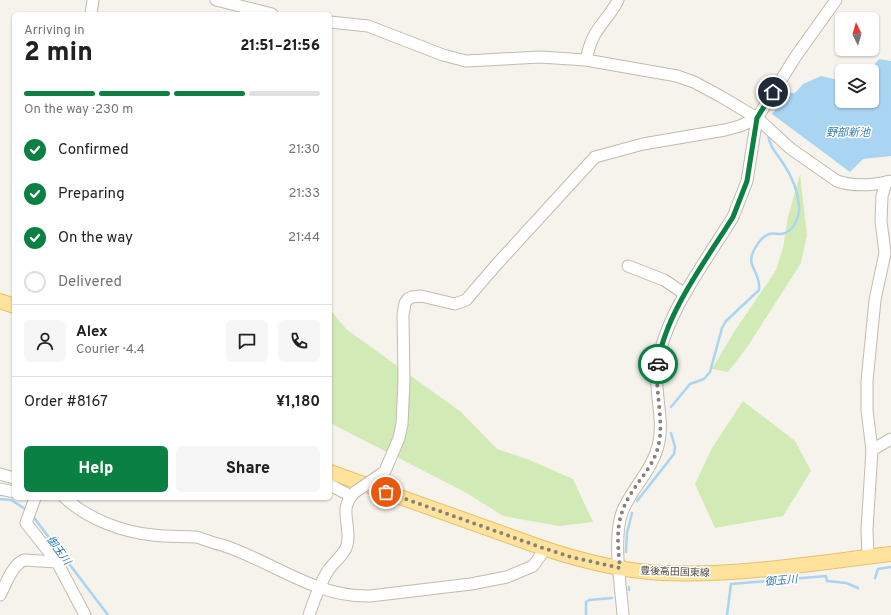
<!DOCTYPE html>
<meta charset="utf-8">
<style>
:root{--surface:#fff;--page:#f6f6f6;--text:#202124;--muted:#757577;--line:#e0e0e0;--accent:#0b8043}
body{margin:0;font-family:Overpass,"Noto Sans JP",sans-serif;background:var(--page);color:var(--text);height:100vh;display:flex;flex-direction:column;font-size:15px;white-space:nowrap}
*{box-sizing:border-box;margin:0}
p{font-size:13px;color:var(--muted)}
.icon{flex:none;width:22px;height:22px;fill:none;stroke:currentColor;stroke-width:2;stroke-linecap:round;stroke-linejoin:round}
.map{position:relative;flex:1;overflow:hidden}
.side{position:absolute;left:12px;top:12px;width:320px;height:488px;display:flex;flex-direction:column;background:var(--surface);border-radius:6px;box-shadow:0 1px 3px #0004}
.side>*{flex:none}
.needle{width:26px;rotate:355deg}
.buttons{position:absolute;left:835px;top:12px;display:grid;gap:8px}
.buttons a{display:grid;place-items:center;width:44px;height:44px;border-radius:6px;background:var(--surface);box-shadow:0 1px 3px #0004;font-size:20px}
.pin{position:absolute;display:grid;place-items:center;width:34px;height:34px;color:#fff;margin:-17px;border:2px solid #fff;border-radius:50%;box-shadow:0 1px 4px #0007}
.courier{position:absolute;display:grid;place-items:center;width:40px;height:40px;margin:-20px;border:3px solid #0b8043;border-radius:50%;background:#fff;color:#222;box-shadow:0 1px 5px #0007}
.headline em{font-style:normal;font-weight:800}
.headline div{display:flex;flex-direction:column-reverse}
.headline{display:flex;align-items:center;justify-content:space-between;height:68px;padding:0 12px}
h1{font-size:26px;font-weight:800;line-height:30px}
.bar{display:grid;grid-template-columns:repeat(4,1fr);gap:6px 4px;align-content:center;height:48px;padding:0 12px}
.bar i{height:5px;border-radius:3px;background:var(--line)}
.bar .current{background:var(--accent)}
.bar p{grid-column:span 4}
.line{display:flex;align-items:center;gap:10px;padding:0 12px;border-top:1px solid var(--line)}
.line div{flex:1}
.round{display:grid;place-items:center;flex:none;width:42px;height:42px;border-radius:6px;background:var(--page)}
ol{padding:0 12px;list-style:none}
li{display:flex;align-items:center;gap:12px;height:44px}
li p{margin-inline-start:auto}
li .icon{padding:4px;border-radius:50%;background:var(--accent);color:#fff;stroke-width:4}
li:last-child{color:var(--muted)}
li i{width:22px;height:22px;border:2px solid var(--line);border-radius:50%}
.cta{display:flex;gap:8px;margin-top:auto;padding:8px 12px}
.cta a{flex:1;height:46px;border-radius:6px;background:var(--accent);color:#fff;font-size:16px;font-weight:800;line-height:46px;text-align:center}
.cta a+a{background:var(--page);color:var(--text)}
.map>svg:first-child{display:block}
.green{fill:#d2eab5}
.water{fill:#a9d4f2}
.lines{fill:none;stroke-linecap:round;stroke-linejoin:round}
.stream{stroke:#a9d4f2;stroke-width:2.5}
.minor-casing{stroke:#c2bbae;stroke-width:13}
.major-casing{stroke:#e6c16a;stroke-width:16}
.minor{stroke:#fff;stroke-width:11}
.major{stroke:#ffe39c;stroke-width:14}
.minor-bridge-casing{stroke:#c2bbae;stroke-width:13;stroke-linecap:butt}
.minor-bridge{stroke:#fff;stroke-width:11}
.done{stroke:#878178;stroke-width:4;stroke-dasharray:0 7.2}
.route{stroke:#0b8043;stroke-width:5}
.labels{text-anchor:middle;stroke-width:3;stroke-linejoin:round;paint-order:stroke}
.street-label{font-size:10px;fill:#4b4439;stroke:#fff}
.water-label{font-size:11px;font-style:italic;fill:#2e7ab2;stroke:#fff}
</style>
<div class="map">
<svg width="891" height="615" viewBox="0 0 891 615">
<rect width="100%" height="100%" fill="#f6f3ec"/>
<!-- green -->
<g class="green">
<polygon points="800,174 807,235 801,263 748,346 728,372 712,369 734,332 776,270 783,248 788,217"/>
<polygon points="330,309 346,329 461,412 497,449 527,459 573,479 593,522 559,526 503,516 465,492 330,423"/>
<polygon points="743,401 795,441 811,471 783,516 715,528 695,484 712,448"/>
</g>
<!-- water -->
<polygon class="water" points="879,59 891,61 891,156 863,159 850,172 772,114 789,93 795,93 803,84 821,76 842,81 842,101 872,101 872,71 869,71"/>
<g class="lines">
<!-- stream -->
<g class="stream">
<path d="M671,407l19,-23 14,-5 6,-7 12,-44 4,-7 33,-31c2,-16 -11,-23 -7,-35 2,-7 9,-18 17,-21 3,-1 8,0 12,0 12,-1 19,-17 18,-28 -1,-15 -8,-31 -16,-43 -6,-9 -14,-17 -15,-29"/>
<polyline points="0,499 11,500 27,510"/>
<polyline points="637,501 674,454 675,447 671,433"/>
<polyline points="32,515 108,615"/>
<polyline points="626,552 627,533 632,513"/>
<polyline points="875,578 878,569 891,567"/>
<polyline points="629,587 629,590"/>
<polyline points="586,615 586,602 589,600 612,598"/>
<polyline points="727,615 731,584 826,576 827,581 846,583 858,588"/>
</g>
<defs>
<g id="minor">
<polyline points="216,0 272,14"/>
<polyline points="91,14 93,0"/>
<path d="M330,22l38,4 75,29 23,6 74,-4 46,3 91,16 17,6 26,14 37,22 34,31 46,32c17,6 37,4 54,0"/>
<path d="M586,60c2,-9 4,-18 9,-26 7,-12 17,-21 23,-34"/>
<polyline points="628,266 664,280 685,294"/>
<polyline points="872,450 891,439"/>
<polyline points="0,474 14,478"/>
<polyline points="380,475 385,471 399,438 402,424 404,380 403,315 405,303 408,299 412,297 421,296 455,304 466,300 497,264 595,157 643,144 725,130 740,126 757,118"/>
<polyline points="330,485 351,496"/>
<polyline points="0,489 14,492"/>
<polyline points="35,498 26,523 57,562 85,615"/>
<path d="M65,498c23,21 57,34 88,37 14,2 29,1 43,2 8,2 17,6 26,8 50,16 94,53 148,51l101,-12 36,-7 26,-11 8,-11 2,-7"/>
<polyline points="868,557 867,530 872,450 867,410 867,381 875,300 885,253 881,221 882,196 886,182"/>
<path d="M0,595c6,-11 12,-30 24,-35l33,2"/>
<path d="M309,615c5,-15 11,-32 20,-46 6,-8 16,-15 18,-24 5,-20 -10,-36 8,-53"/>
<path d="M623,615c-2,-28 -11,-80 0,-105 10,-23 29,-40 35,-64 7,-25 -4,-53 -1,-79 7,-52 49,-106 76,-150l14,-36 10,-63 39,-62 40,-56"/>
</g>
<g id="major">
<polyline points="0,301 14,306"/>
<path d="M330,472l213,76c39,13 78,23 119,25 76,3 153,-10 229,-19"/>
</g>
</defs>
<!-- minor casing -->
<use href="#minor" class="minor-casing"/>
<!-- major casing -->
<use href="#major" class="major-casing"/>
<!-- minor -->
<use href="#minor" class="minor"/>
<!-- major -->
<use href="#major" class="major"/>
<defs>
<polyline id="minor-bridge" points="355,492 380,475"/>
</defs>
<!-- minor-bridge casing -->
<use href="#minor-bridge" class="minor-bridge-casing"/>
<!-- minor-bridge -->
<use href="#minor-bridge" class="minor-bridge"/>
</g>
<g class="lines">
<!-- done -->
<path class="done" d="M386,492l157,56 28,9 49,11c-3,-30 -5,-50 12,-76 10,-16 22,-28 26,-45 7,-25 -4,-57 0,-83"/>
<!-- route -->
<path class="route" d="M658,364c6,-49 49,-105 75,-147l14,-36 10,-63 16,-26"/>
</g>
<g class="labels">
<!-- street labels -->
<g class="street-label">
<text transform="translate(675 571) rotate(2)" y="4">豊後高田国東線</text>
</g>
<!-- water labels -->
<g class="water-label">
<text x="848" y="136">野部新池</text>
<text transform="translate(59 550) rotate(53)" y="4">御玉川</text>
<text transform="translate(781 580) rotate(-5)" y="4">御玉川</text>
</g>
</g>
</svg>
<div class="buttons">
<a><svg class="needle" viewBox="-14 -14 28 28"><path d="M0-13l5 13h-10z" fill="#e53935"/><path d="M0 13l5-13h-10z" fill="#757577"/></svg></a>
<a><svg class="icon" aria-label="layers" viewBox="0 0 24 24"><path d="M12 4l9 5-9 5-9-5zM3 14l9 5 9-5"/></svg></a>
</div>
<div class="pin" style="left:386px;top:492px;background:#ea580c"><svg class="icon" aria-label="bag" viewBox="0 0 24 24"><path d="M5 8h14l-1 12H6zM9 8a3 3 0 0 1 6 0"/></svg></div>
<div class="pin" style="left:773px;top:92px;background:#1f2937"><svg class="icon" aria-label="home" viewBox="0 0 24 24"><path d="M3 11l9-7 9 7M6 9v11h12V9"/></svg></div>
<div class="courier" style="left:658px;top:364px"><svg class="icon" aria-label="car" viewBox="0 0 24 24"><path d="M5 17H2v-5l4-1 3-4h7l3 4 3 1v5h-3M9 17h6M6 11h13"/><circle cx="7" cy="17" r="2"/><circle cx="17" cy="17" r="2"/></svg></div>
<section class="side">
<div class="headline"><div><h1>2 min</h1><p>Arriving in</p></div><em>21:51–21:56</em></div>
<div class="bar"><i class="current"></i><i class="current"></i><i class="current"></i><i></i><p>On the way · 230 m</p></div>
<ol>
<li><svg class="icon" aria-label="check" viewBox="0 0 24 24"><path d="M5 12l5 5 9-10"/></svg>Confirmed<p>21:30</p></li>
<li><svg class="icon" aria-label="check" viewBox="0 0 24 24"><path d="M5 12l5 5 9-10"/></svg>Preparing<p>21:33</p></li>
<li><svg class="icon" aria-label="check" viewBox="0 0 24 24"><path d="M5 12l5 5 9-10"/></svg>On the way<p>21:44</p></li>
<li><i></i>Delivered</li>
</ol>
<div class="line" style="height:72px"><a class="round"><svg class="icon" aria-label="person" viewBox="0 0 24 24"><circle cx="12" cy="8" r="4"/><path d="M4 21q1-7 8-7t8 7"/></svg></a><div><b>Alex</b><p>Courier · 4.4</p></div><a class="round"><svg class="icon" aria-label="chat" viewBox="0 0 24 24"><path d="M4 5h16v11H9l-5 4z"/></svg></a><a class="round"><svg class="icon" aria-label="phone" viewBox="0 0 24 24"><path d="M5 4h4l2 5-3 2q2 4 5 5l2-3 5 2v4C11 20 4 13 5 4z"/></svg></a></div>
<div class="line" style="height:52px"><div>Order #8167</div><b>¥1,180</b></div>
<div class="cta"><a>Help</a><a>Share</a></div>
</section>
</div>
